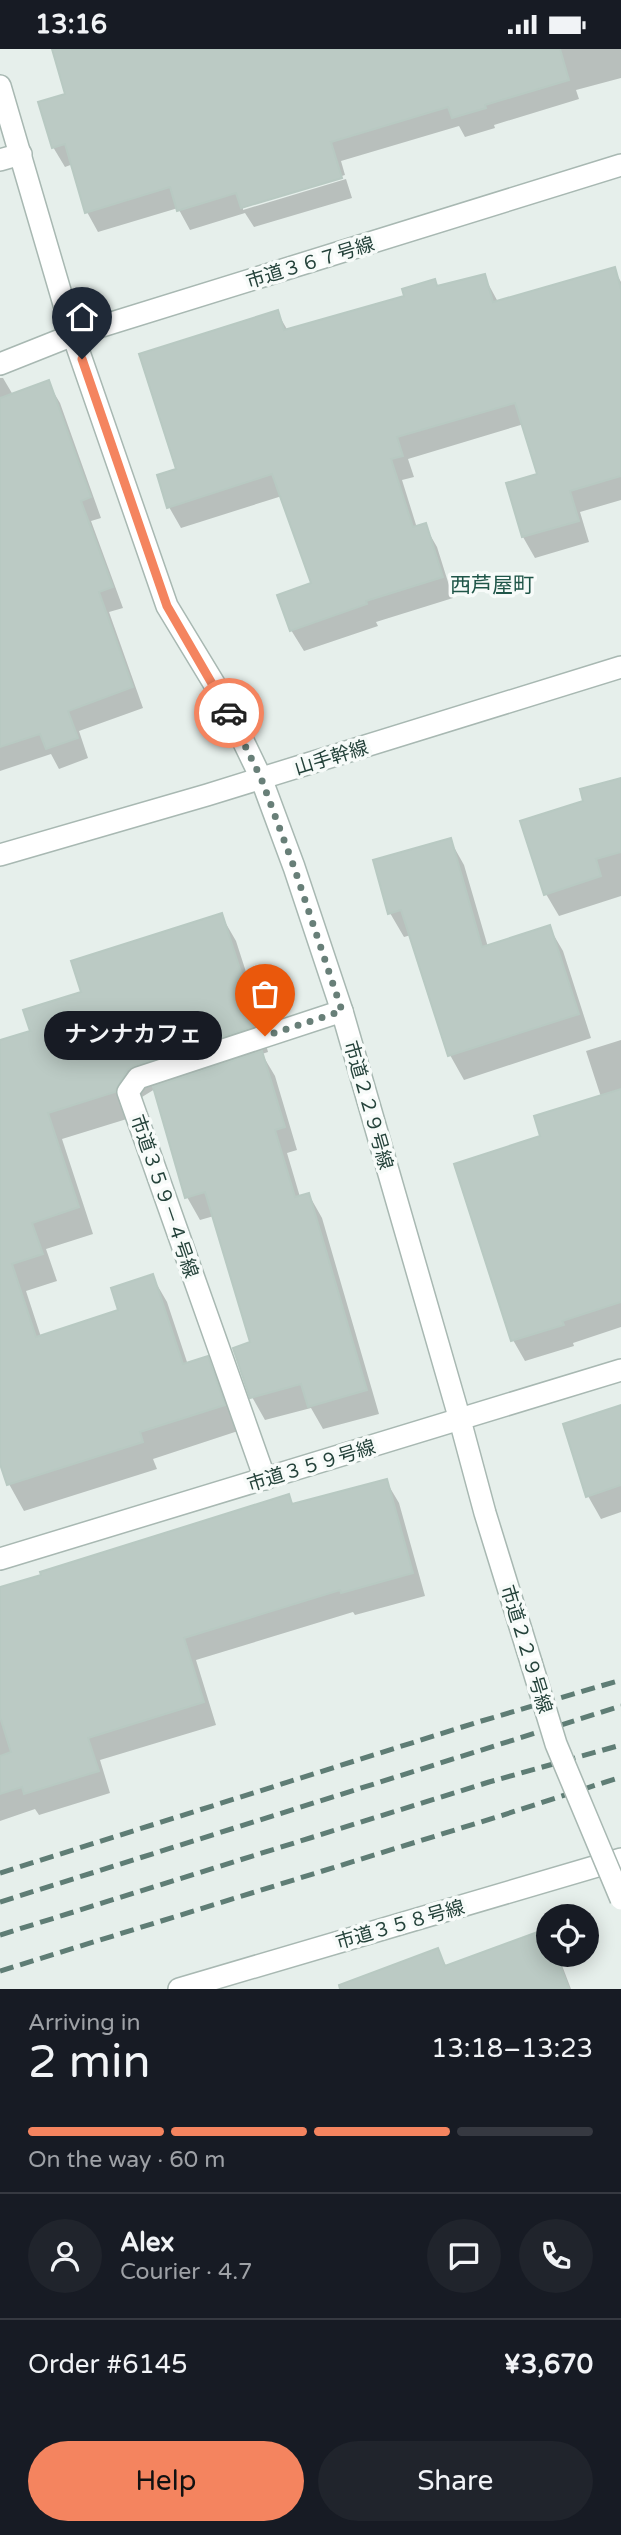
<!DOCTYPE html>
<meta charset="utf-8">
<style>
:root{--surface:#171b24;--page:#20242c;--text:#f1f3f6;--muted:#9ea1a6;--line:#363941;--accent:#f4845f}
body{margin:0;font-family:"Varela Round","Noto Sans JP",sans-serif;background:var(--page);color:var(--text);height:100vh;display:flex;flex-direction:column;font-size:26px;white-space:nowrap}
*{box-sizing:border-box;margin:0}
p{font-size:23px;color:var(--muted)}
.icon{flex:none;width:38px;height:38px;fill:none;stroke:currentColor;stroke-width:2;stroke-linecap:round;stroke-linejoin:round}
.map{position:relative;height:1940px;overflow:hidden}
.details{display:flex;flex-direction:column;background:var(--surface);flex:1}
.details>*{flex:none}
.buttons{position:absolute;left:536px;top:1855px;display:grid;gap:14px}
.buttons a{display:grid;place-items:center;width:63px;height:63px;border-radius:50%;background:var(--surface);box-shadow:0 4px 18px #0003;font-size:35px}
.pin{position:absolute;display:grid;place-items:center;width:60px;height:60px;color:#fff;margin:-72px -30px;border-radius:50% 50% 50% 0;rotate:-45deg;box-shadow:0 0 7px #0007}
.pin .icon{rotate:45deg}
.courier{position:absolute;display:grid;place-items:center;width:70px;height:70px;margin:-35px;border:5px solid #f4845f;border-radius:50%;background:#fff;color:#222;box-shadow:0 2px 9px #0007}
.bubble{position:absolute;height:49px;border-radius:24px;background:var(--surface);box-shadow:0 4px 18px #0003;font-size:23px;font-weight:600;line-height:49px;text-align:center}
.overview em{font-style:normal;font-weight:600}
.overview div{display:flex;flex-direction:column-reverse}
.overview{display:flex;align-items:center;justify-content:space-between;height:119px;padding:0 28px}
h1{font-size:46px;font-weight:600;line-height:52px}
.bar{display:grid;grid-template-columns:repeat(4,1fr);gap:10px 7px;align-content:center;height:84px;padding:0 28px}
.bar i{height:9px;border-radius:5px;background:var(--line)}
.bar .current{background:var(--accent)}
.bar p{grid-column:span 4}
.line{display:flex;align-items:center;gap:18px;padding:0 28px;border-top:2px solid var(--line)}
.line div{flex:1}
.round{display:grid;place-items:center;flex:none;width:74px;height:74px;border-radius:37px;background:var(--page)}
.cta{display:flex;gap:14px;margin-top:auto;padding:14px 28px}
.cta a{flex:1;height:80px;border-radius:42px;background:var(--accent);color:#111;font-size:28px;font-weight:600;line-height:80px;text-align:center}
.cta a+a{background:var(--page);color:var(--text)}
.status{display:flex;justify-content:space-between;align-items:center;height:49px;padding:0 35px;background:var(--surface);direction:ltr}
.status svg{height:19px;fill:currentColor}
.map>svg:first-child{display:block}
.shadow{fill:#0003}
.building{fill:#bbcac4;stroke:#b8c9c2;stroke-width:2}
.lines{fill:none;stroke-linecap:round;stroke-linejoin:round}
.minor-casing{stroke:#a8b8b2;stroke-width:24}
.minor{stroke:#fff;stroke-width:21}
.rail{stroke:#5f7d75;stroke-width:5;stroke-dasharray:14 7;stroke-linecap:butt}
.minor-bridge-casing{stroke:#a8b8b2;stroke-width:24;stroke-linecap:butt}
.minor-bridge{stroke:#fff;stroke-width:21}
.done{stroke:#687f78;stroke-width:7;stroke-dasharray:0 12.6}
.route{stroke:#f4845f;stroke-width:9}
.labels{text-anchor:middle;stroke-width:7;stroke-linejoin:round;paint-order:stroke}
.street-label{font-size:19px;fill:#24423a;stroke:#f7fbf9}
.neighbourhood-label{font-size:21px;fill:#1f5548;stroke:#f7fbf9}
</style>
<div class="status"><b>13:16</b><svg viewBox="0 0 49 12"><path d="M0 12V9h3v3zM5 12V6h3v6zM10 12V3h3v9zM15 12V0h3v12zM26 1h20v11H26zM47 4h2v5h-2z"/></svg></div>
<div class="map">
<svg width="621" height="1940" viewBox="0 0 621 1940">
<rect width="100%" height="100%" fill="#e6efeb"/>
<!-- shadow -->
<g class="shadow">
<polygon points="54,0 621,0 621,29 576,41 579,50 494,76 495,79 465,88 459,77 341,112 345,126 243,157 243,161 346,130 352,149 254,178 245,164 190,181 178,159 98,183 87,163 73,115 65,118 53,98 67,46"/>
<polygon points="614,220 621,233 621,451 580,463 589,493 535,509 523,488 508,436 539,427 524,375 408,410 414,428 402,431 417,479 425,477 437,498 453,549 376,573 378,577 304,602 291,581 313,536 282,447 181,479 169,458 178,421 277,263 288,282 484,227 498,253"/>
<polygon points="0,329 3,329 13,346 48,334 60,354 101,469 91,472 123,559 109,563 143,659 79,682 88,709 59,720 51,705 0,722"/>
<polygon points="621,731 621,847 559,867 546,845 585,753"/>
<polygon points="450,791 464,816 488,898 549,878 563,902 591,989 464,1031 450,1006 411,886 404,888 390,864"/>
<polygon points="221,866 236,892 268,991 265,992 268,1003 262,1005 275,1027 297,1101 287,1104 300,1148 309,1146 322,1169 379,1365 323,1380 311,1359 265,1371 252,1348 253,1295 214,1167 200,1171 187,1148 155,1040 142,1048 130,1069 62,1090 93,1185 46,1200 57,1232 26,1242 41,1288 120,1262 152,1227 167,1253 188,1316 207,1309 222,1336 238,1382 153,1410 157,1420 24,1462 9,1435 0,1409 0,993 32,983 83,945"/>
<polygon points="621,991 621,1278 573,1294 574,1297 525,1312 513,1291 543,1088 601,1048 586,1002"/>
<polygon points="621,1358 621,1463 601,1470 588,1447 565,1376"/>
<polygon points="386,1432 399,1454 425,1547 355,1566 353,1563 196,1611 216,1676 100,1711 110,1744 39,1766 35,1760 0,1772 0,1540 288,1447 293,1456"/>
<polygon points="545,1882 548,1886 548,1906 558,1906 571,1940 389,1940 437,1902 447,1918"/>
</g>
<!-- building -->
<g class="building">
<polygon points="52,0 560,0 569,31 485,56 486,59 452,69 448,58 331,93 342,129 241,159 236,144 177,162 170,138 85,164 65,95 52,99 38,53 65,45"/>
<polygon points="615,218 621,240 621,427 570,442 579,472 522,488 506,434 537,425 515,354 397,388 403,407 391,410 413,478 426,474 443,528 366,552 367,555 290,582 277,546 311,534 272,425 167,459 157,426 176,420 139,305 278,261 284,281 404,247 402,240 435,230 437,237 485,225 493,253"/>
<polygon points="49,331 91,448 81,452 113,538 99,543 133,638 68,662 78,689 46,700 40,685 0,698 0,349"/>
<polygon points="621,729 621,803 596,810 601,827 544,846 520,772 583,752 580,740"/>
<polygon points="451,789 482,898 550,876 579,965 448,1007 401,861 388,865 373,811"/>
<polygon points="222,864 254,964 251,965 255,977 134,1017 127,1021 115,1043 48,1064 79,1158 32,1174 43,1205 12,1215 36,1288 118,1261 111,1239 153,1225 183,1315 208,1307 225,1356 140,1383 143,1393 7,1436 0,1415 0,991 30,982 23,961 81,943 71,912"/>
<polygon points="262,1002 285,1078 275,1081 295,1148 309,1144 367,1341 308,1358 301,1335 250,1349 233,1299 250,1293 205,1143 185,1149 153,1038"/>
<polygon points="621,1040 621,1253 562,1272 564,1276 511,1292 454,1115 540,1087 534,1067"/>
<polygon points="621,1356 621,1436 586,1448 563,1375"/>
<polygon points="387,1430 413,1524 341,1544 340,1541 184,1589 204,1653 88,1689 99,1722 24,1745 22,1738 0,1745 0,1707 11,1703 0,1668 0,1538 41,1526 40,1523 289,1445 292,1455"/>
<polygon points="546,1880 548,1906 556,1906 569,1940 340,1940 339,1936 438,1899 445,1917"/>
</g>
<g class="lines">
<defs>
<g id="minor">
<polyline points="0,37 73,286 167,557 221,646 261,729 294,818 342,962 460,1371 485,1464 531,1613"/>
<polyline points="0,111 21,105"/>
<polyline points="0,315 73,286 621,116"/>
<polyline points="0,806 207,746 621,618"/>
<polyline points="265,1430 128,1043 138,1029 342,962"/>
<polyline points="0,1510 621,1321"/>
<polyline points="179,1940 621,1810"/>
</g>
</defs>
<!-- minor casing -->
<use href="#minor" class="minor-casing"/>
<!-- minor -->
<use href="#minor" class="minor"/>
<!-- rail -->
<g class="rail">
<polyline points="0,1824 478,1673 621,1631"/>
<polyline points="0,1853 621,1657"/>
<polyline points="0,1886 489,1733 621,1696"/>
<polyline points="0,1922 500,1767 621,1728"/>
</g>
<defs>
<polyline id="minor-bridge" points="531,1613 556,1695 621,1850"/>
</defs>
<!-- minor-bridge casing -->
<use href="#minor-bridge" class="minor-bridge-casing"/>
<!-- minor-bridge -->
<use href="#minor-bridge" class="minor-bridge"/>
</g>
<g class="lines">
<!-- done -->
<polyline class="done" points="229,664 261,729 294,818 342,962 265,987"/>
<!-- route -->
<polyline class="route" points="82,310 167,557 229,664"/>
</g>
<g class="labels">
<!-- street labels -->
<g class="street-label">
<text transform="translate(310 213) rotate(-17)" y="7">市道３６７号線</text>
<text transform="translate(331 708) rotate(-17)" y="7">山手幹線</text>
<text transform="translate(369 1056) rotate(74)" y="7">市道２２９号線</text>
<text transform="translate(165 1147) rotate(71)" y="7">市道３５９－４号線</text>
<text transform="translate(311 1416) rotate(-17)" y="7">市道３５９号線</text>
<text transform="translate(527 1600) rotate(73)" y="7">市道２２９号線</text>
<text transform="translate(400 1875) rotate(-16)" y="7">市道３５８号線</text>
</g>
<!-- neighbourhood labels -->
<g class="neighbourhood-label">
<text x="492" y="543">西芦屋町</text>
</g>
</g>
</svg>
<div class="buttons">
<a><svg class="icon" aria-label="locate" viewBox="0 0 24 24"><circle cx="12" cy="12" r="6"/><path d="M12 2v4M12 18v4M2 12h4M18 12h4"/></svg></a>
</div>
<div class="pin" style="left:265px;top:987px;background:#ea580c"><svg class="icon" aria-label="bag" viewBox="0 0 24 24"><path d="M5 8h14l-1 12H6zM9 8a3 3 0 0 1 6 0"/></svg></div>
<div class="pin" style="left:82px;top:310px;background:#1f2937"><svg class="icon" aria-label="home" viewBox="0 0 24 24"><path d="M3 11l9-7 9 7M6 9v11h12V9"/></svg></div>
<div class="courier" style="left:229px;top:664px"><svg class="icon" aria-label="car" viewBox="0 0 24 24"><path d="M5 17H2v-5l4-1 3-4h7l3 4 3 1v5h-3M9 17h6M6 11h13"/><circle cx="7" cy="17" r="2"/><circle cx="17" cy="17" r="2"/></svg></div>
<div class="bubble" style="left:44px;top:962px;width:178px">ナンナカフェ</div>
</div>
<section class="details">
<div class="overview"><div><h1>2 min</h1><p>Arriving in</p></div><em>13:18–13:23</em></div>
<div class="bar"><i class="current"></i><i class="current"></i><i class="current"></i><i></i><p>On the way · 60 m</p></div>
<div class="line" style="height:126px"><a class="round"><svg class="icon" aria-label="person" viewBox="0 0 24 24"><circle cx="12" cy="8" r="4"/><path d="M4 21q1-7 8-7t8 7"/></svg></a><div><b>Alex</b><p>Courier · 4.7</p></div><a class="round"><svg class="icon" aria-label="chat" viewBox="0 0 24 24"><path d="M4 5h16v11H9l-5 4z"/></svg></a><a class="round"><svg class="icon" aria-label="phone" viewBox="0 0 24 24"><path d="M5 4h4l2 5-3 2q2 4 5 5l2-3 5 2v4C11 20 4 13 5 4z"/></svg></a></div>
<div class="line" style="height:91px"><div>Order #6145</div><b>¥3,670</b></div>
<div class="cta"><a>Help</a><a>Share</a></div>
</section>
